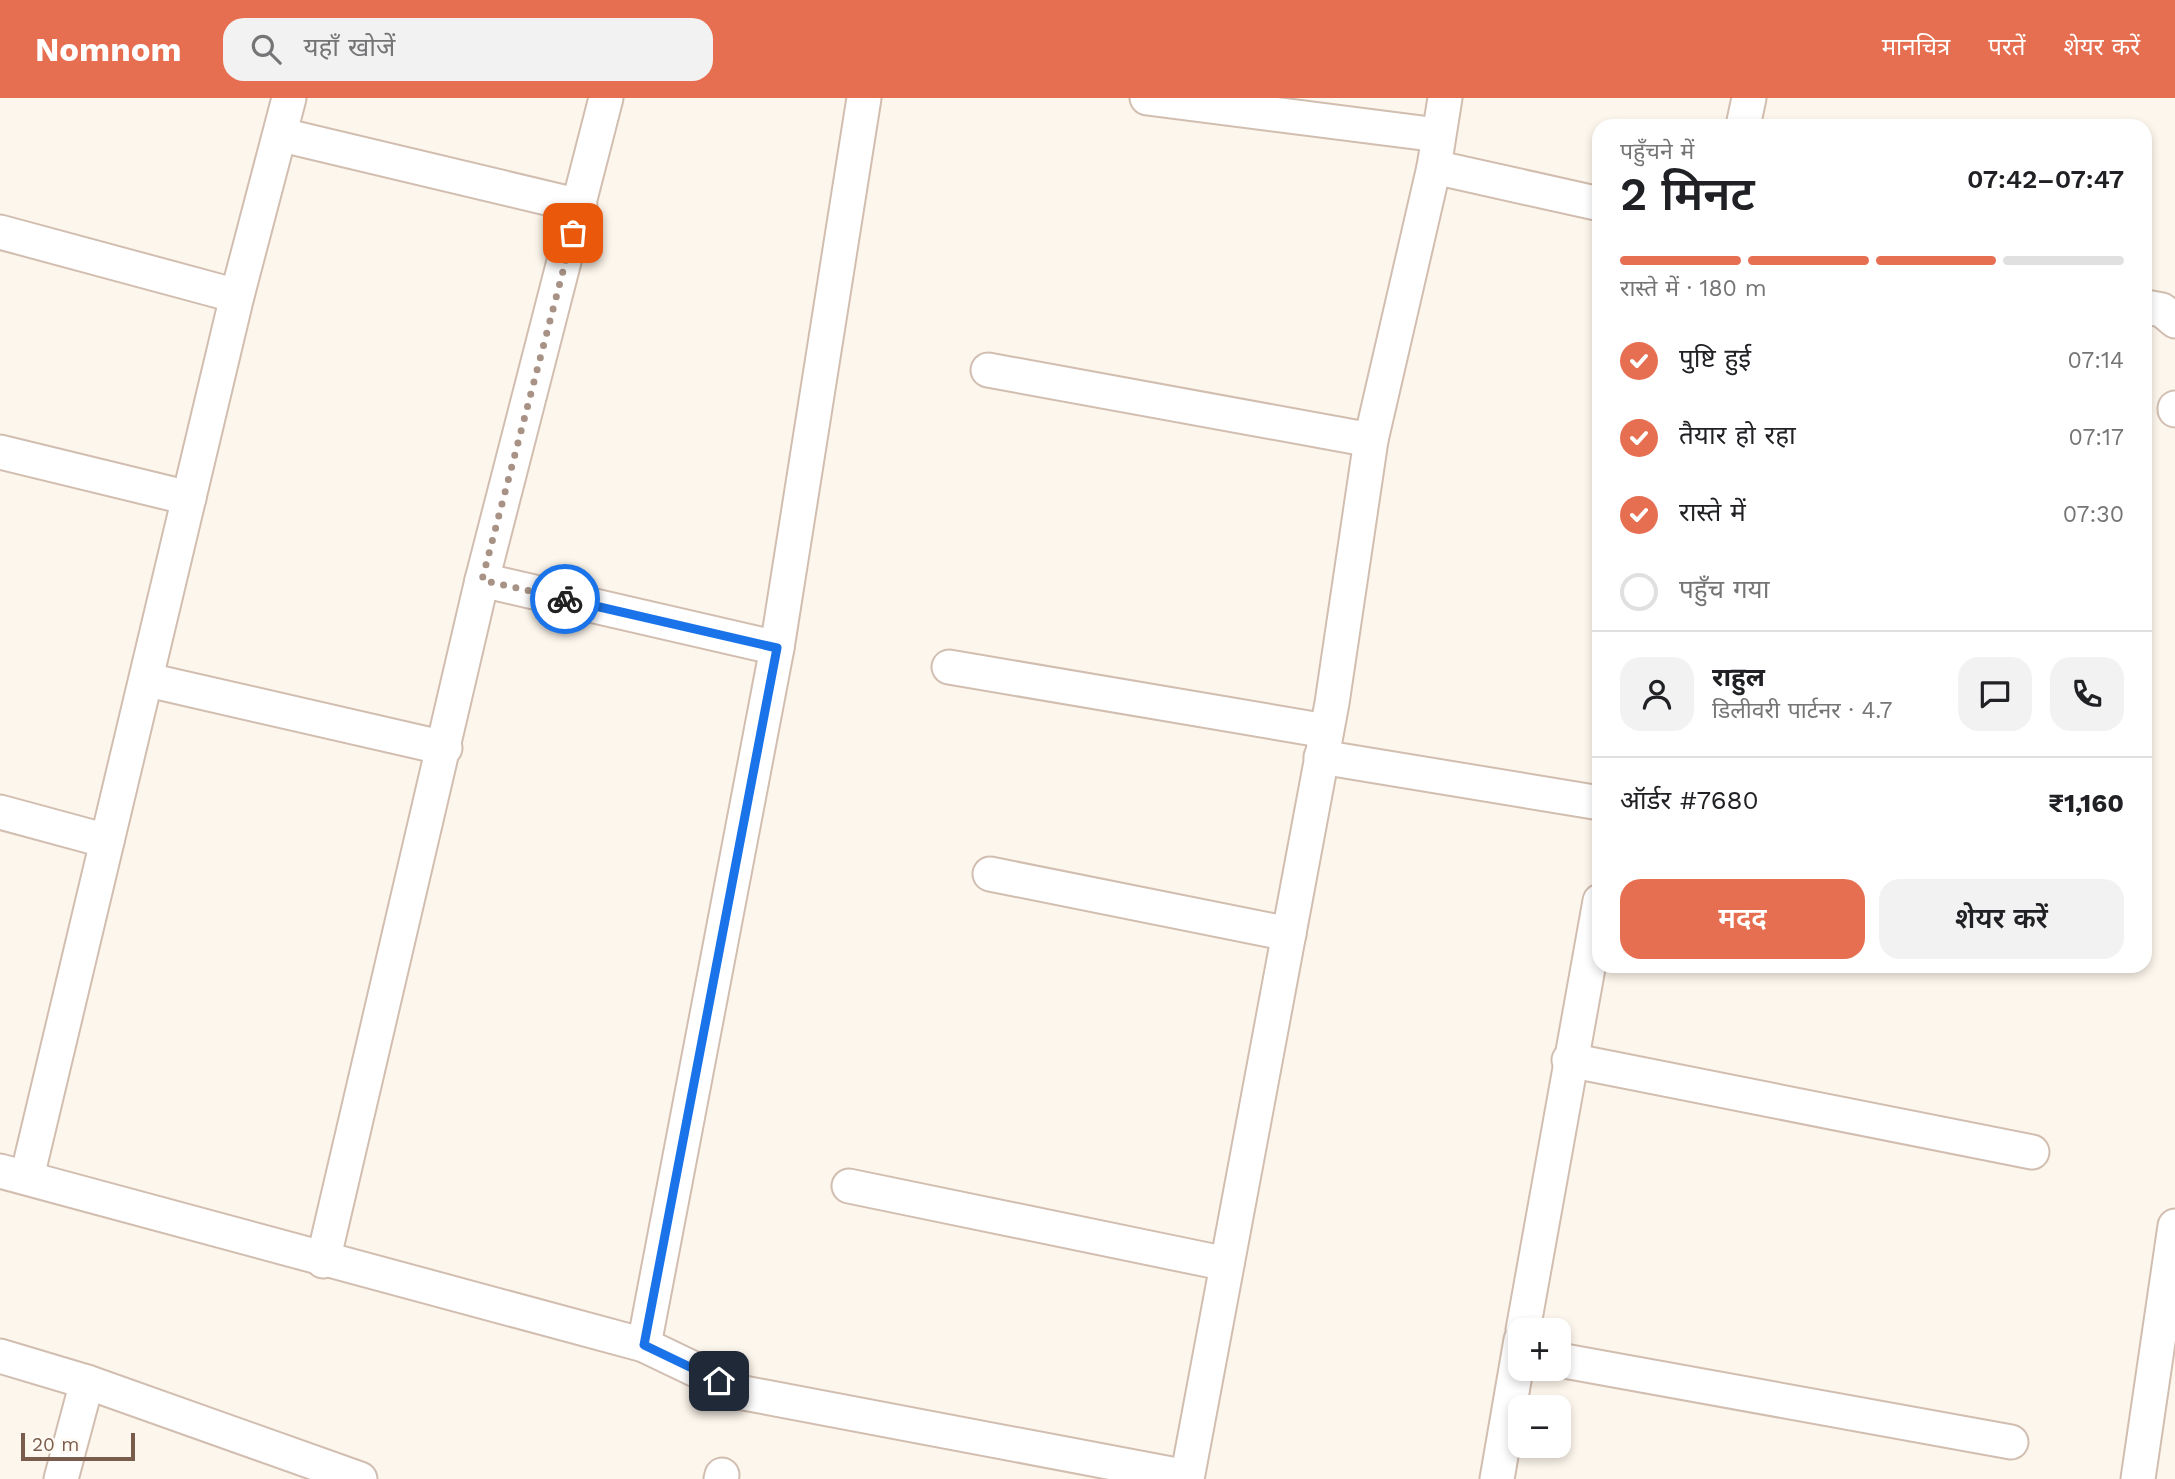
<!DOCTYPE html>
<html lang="hi">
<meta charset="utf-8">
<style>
:root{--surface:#fff;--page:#f2f2f2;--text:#202124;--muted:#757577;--line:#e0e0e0;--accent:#e76f51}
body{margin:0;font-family:"Work Sans","Noto Sans Devanagari",sans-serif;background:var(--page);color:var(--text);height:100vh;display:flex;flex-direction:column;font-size:26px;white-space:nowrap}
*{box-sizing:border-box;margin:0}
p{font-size:23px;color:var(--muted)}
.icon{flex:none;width:38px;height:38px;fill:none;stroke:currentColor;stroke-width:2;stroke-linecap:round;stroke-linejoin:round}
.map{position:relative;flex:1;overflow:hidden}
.side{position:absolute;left:1592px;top:21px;width:560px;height:854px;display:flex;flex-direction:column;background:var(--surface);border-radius:21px;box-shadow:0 4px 10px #0003}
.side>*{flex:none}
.tools{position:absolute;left:1508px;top:1220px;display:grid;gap:14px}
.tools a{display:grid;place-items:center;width:63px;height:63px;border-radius:14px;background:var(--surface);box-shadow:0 4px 10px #0003;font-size:35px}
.scale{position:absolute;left:21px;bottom:18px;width:114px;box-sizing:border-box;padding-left:7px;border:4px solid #7a5c4d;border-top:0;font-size:19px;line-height:24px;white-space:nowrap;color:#7a5c4d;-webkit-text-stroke:5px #fffaf3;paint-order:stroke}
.pin{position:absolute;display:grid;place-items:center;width:60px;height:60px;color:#fff;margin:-30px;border-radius:14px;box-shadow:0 4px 10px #0006}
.courier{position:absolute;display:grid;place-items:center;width:70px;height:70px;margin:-35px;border:5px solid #1a73e8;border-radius:50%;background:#fff;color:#222;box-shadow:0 2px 9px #0007}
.overview em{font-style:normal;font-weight:600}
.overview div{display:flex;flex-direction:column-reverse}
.overview{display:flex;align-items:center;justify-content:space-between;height:119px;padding:0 28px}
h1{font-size:46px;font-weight:600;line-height:52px}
.bar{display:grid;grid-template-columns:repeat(4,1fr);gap:10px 7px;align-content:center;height:84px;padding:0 28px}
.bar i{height:9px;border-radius:5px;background:var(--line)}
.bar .current{background:var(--accent)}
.bar p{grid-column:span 4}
.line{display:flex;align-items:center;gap:18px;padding:0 28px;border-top:2px solid var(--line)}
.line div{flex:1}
.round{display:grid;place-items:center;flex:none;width:74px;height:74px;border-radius:21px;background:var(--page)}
ol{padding:0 28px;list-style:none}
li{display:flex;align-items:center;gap:21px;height:77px}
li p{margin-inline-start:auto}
li .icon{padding:7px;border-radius:50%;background:var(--accent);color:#fff;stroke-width:4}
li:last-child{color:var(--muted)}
li i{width:38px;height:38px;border:4px solid var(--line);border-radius:50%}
.primary-button{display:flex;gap:14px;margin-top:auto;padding:14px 28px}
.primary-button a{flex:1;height:80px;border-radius:21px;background:var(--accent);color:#fff;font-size:28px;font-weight:600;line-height:80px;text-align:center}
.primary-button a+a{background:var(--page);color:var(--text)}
header{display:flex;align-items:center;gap:42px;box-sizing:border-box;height:98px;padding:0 35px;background:var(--accent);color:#fff}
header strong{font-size:33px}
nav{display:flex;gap:38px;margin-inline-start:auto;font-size:24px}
.search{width:490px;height:63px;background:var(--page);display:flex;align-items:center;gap:18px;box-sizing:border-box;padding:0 24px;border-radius:21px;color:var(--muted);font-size:26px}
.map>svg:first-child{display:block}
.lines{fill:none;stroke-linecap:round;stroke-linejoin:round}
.minor-casing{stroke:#d1beb0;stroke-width:37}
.minor{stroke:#fff;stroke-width:33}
.done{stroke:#a89285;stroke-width:7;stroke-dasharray:0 12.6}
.route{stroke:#1a73e8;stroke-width:9}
</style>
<header>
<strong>Nomnom</strong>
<div class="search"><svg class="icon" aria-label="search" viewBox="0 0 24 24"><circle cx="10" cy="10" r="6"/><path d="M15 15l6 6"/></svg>यहाँ खोजें</div>
<nav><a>मानचित्र</a><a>परतें</a><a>शेयर करें</a></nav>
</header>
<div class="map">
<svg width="2175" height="1381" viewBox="0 0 2175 1381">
<rect width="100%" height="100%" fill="#fdf6ec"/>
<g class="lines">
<defs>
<g id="minor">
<polyline points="1147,0 1438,37"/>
<polyline points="1743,28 1749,0"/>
<polyline points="282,37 580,108"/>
<polyline points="1434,69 1600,106"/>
<polyline points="0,134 237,198"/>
<polyline points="2146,209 2162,212 2175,223"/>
<polyline points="988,272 1371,342"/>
<polyline points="2175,312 2175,310"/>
<polyline points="0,354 189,400"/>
<polyline points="482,482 777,550"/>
<polyline points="949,569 1326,633"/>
<polyline points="148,582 445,650"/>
<polyline points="1321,659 1600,705"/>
<polyline points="0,714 107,743"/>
<polyline points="990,776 1289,836"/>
<polyline points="1569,962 2032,1054"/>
<polyline points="0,1073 644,1247 744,1295 1187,1379"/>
<polyline points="27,1079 237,198 289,0"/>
<polyline points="849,1088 1227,1166"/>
<polyline points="323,1163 482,482 606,0"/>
<polyline points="1523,1232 1600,803"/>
<polyline points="644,1247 777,550 864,0"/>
<polyline points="0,1258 87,1284 360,1381"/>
<polyline points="1559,1262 2011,1344"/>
<polyline points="61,1381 87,1284"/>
<polyline points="721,1381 722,1377"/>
<polyline points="1187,1381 1332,605 1371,342 1434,69 1445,0"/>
<polyline points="1497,1381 1521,1242"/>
<polyline points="2138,1381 2175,1128"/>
</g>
</defs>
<!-- minor casing -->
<use href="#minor" class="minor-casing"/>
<!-- minor -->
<use href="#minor" class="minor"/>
</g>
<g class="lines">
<!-- done -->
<polyline class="done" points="565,501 482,482 573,135"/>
<!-- route -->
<polyline class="route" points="565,501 777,550 644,1247 719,1283"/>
</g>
</svg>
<div class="tools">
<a>+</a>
<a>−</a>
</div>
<div class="scale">20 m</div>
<div class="pin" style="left:573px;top:135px;background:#ea580c"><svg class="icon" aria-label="bag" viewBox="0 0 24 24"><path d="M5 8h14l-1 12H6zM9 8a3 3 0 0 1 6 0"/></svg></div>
<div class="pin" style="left:719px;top:1283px;background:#1f2937"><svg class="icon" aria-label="home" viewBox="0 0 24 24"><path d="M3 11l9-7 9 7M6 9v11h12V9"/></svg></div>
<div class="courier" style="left:565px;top:501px"><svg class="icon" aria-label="bike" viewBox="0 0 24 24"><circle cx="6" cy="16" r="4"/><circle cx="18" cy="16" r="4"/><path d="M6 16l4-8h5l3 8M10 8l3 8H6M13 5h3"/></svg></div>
<section class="side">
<div class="overview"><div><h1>2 मिनट</h1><p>पहुँचने में</p></div><em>07:42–07:47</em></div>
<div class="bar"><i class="current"></i><i class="current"></i><i class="current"></i><i></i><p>रास्ते में · 180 m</p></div>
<ol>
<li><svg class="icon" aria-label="check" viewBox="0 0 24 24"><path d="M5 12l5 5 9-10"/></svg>पुष्टि हुई<p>07:14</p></li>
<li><svg class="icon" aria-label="check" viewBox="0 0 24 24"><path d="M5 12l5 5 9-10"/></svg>तैयार हो रहा<p>07:17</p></li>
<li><svg class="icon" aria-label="check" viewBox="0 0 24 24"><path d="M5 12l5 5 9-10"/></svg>रास्ते में<p>07:30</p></li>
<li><i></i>पहुँच गया</li>
</ol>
<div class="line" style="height:126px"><a class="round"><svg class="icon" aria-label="person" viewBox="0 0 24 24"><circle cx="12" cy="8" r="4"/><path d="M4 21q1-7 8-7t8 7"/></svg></a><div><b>राहुल</b><p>डिलीवरी पार्टनर · 4.7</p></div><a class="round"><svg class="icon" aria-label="chat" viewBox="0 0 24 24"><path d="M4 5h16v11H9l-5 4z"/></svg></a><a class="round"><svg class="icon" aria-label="phone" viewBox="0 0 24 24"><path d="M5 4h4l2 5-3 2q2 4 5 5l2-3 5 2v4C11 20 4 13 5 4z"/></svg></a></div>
<div class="line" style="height:91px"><div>ऑर्डर #7680</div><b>₹1,160</b></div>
<div class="primary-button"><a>मदद</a><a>शेयर करें</a></div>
</section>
</div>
